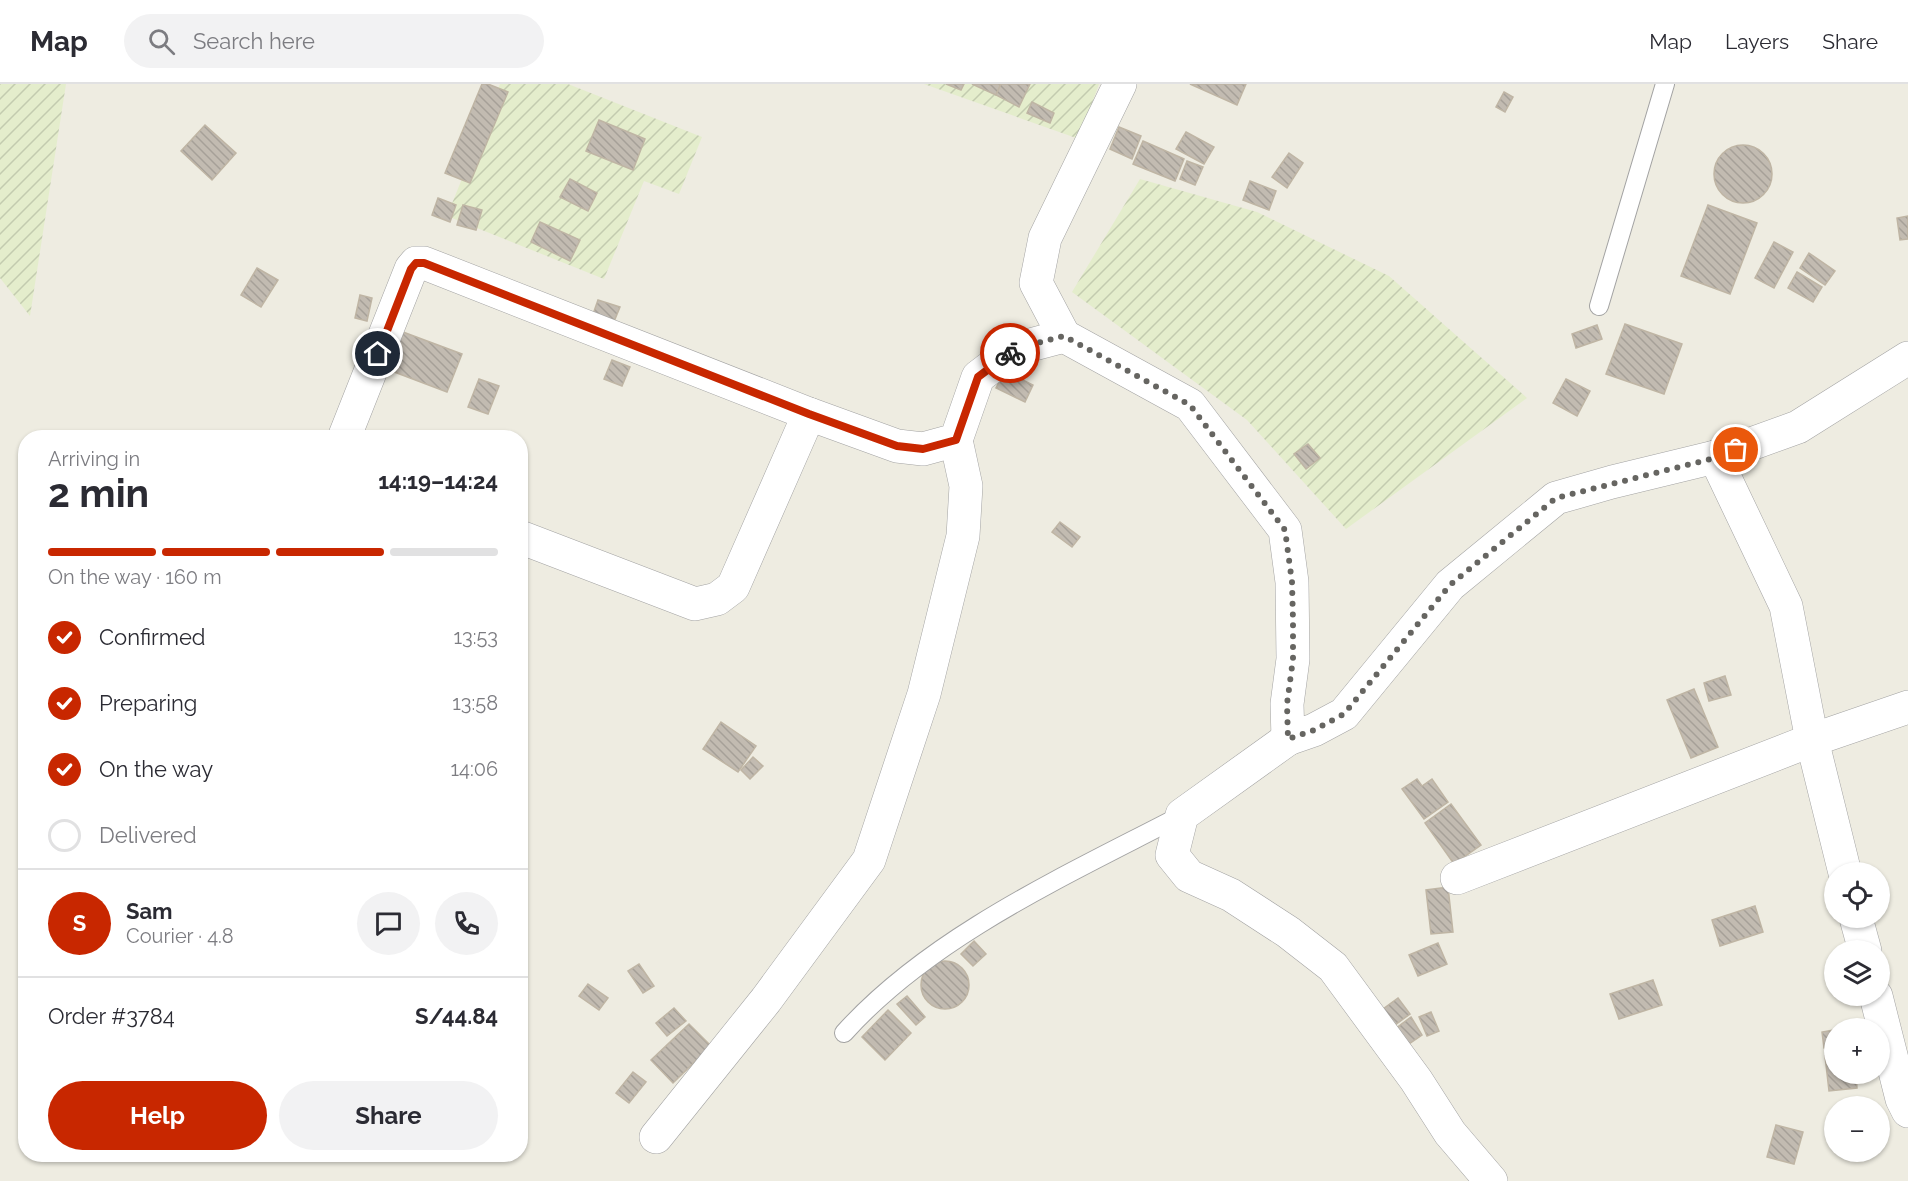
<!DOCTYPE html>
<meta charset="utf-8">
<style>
:root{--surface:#fff;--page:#f2f2f3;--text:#2b2b33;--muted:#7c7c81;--line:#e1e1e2;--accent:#c82700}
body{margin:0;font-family:Raleway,sans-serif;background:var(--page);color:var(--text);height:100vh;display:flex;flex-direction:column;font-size:22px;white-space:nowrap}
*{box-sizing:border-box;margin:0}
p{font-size:20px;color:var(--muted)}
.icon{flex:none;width:33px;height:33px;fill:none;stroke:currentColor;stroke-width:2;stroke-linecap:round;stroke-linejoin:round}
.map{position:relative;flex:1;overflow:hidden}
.panel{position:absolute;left:18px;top:346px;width:510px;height:732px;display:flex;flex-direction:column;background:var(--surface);border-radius:24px;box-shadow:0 2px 4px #0004}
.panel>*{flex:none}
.tools{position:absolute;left:1824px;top:778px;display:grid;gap:12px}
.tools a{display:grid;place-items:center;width:66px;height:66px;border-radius:50%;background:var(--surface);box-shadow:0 2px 4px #0004;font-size:30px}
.pin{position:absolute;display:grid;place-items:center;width:51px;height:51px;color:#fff;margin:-26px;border:3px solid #fff;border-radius:50%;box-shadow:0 2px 6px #0007}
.courier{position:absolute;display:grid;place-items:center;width:60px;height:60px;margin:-30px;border:4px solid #c82700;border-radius:50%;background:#fff;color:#222;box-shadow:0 2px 8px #0007}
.summary em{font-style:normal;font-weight:700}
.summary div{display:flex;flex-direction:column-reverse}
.summary{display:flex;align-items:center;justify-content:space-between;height:102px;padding:0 30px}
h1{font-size:39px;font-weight:700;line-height:45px}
.bar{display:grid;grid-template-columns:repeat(4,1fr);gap:9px 6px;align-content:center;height:72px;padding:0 30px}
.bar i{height:8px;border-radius:4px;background:var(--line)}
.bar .current{background:var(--accent)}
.bar p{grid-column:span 4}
.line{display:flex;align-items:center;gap:15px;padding:0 30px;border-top:2px solid var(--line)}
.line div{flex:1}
.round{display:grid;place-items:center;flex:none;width:63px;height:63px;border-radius:32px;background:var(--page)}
ol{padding:0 30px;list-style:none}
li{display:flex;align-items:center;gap:18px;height:66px}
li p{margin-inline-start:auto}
li .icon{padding:6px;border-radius:50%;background:var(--accent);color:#fff;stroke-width:4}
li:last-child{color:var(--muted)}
li i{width:33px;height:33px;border:3px solid var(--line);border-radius:50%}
.primary-button{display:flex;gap:12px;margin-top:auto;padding:12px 30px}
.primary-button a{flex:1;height:69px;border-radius:36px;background:var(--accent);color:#fff;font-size:24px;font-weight:700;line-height:69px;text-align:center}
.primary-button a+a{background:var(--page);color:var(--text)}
header{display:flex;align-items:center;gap:36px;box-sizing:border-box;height:84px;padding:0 30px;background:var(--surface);border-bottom:2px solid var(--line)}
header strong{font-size:28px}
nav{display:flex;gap:33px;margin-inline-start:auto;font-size:21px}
.search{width:420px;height:54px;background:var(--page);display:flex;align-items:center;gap:15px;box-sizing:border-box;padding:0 21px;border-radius:33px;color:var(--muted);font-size:22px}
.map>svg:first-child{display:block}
.farmland{fill:url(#farmland-furrows)}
.building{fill:url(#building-back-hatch);stroke:#bfb5a4;stroke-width:1.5}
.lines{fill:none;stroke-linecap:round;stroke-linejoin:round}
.service-casing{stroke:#a3a3a3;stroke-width:20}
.minor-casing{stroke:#a3a3a3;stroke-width:34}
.service{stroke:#fff;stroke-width:18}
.minor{stroke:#fff;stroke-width:33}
.done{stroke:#666561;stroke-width:6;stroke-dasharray:0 10.8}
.route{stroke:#c82700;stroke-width:8}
</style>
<header>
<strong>Map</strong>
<div class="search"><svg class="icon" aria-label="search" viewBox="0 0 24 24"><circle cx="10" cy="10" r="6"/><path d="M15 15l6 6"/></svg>Search here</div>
<nav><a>Map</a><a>Layers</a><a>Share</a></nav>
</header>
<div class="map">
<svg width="1908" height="1097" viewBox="0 0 1908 1097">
<defs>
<pattern id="farmland-furrows" width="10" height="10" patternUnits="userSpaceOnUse" patternTransform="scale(1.5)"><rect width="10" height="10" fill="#e4edcc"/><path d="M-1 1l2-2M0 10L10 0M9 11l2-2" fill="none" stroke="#c3cbaf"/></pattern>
<pattern id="building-back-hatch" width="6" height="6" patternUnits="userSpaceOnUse" patternTransform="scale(1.5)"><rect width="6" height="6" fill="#c2bbb1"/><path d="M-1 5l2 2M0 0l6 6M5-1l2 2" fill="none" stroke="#a6a098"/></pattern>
</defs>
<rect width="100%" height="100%" fill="#eeece1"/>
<!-- farmland -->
<g class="farmland">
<polygon points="0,0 66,0 30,232 0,194"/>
<polygon points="500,0 568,0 702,53 679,110 644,97 604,195 447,132"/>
<polygon points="924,0 1099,0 1079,55"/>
<polygon points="1140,95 1257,128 1389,192 1527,314 1346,445 1247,336 1072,208"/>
</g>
<!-- building -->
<g class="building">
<polygon points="482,0 488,0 508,8 470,99 445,89"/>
<polygon points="946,0 964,0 961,6"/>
<polygon points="972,0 1001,0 996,11"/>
<polygon points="1001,0 1030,0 1019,23 996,11"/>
<polygon points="1190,0 1246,0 1237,21"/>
<polygon points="1504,8 1513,13 1505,28 1496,23"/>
<polygon points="1032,18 1054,29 1050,39 1027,29"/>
<polygon points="599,36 645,55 633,86 586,67"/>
<polygon points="205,41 236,69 212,96 181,67"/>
<polygon points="1119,43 1141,52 1132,75 1110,65"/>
<polygon points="1186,48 1214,63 1204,80 1176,65"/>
<polygon points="1143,57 1184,75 1175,97 1133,80"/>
<circle cx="1743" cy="90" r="29"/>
<polygon points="1289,69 1303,79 1287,104 1272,93"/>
<polygon points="1187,77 1203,83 1195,101 1180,95"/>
<polygon points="570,95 597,109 588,127 560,113"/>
<polygon points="1250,97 1276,107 1269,126 1243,116"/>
<polygon points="438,114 456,121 450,138 432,131"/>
<polygon points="463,121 482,126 476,146 457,141"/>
<polygon points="1708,121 1757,139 1730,210 1681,192"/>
<polygon points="1908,132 1908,155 1900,156 1897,134"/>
<polygon points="540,138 580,156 570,177 531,158"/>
<polygon points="1774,158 1793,168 1774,204 1755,194"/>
<polygon points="1809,169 1835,187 1825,201 1800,184"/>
<polygon points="257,184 278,196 261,223 241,211"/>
<polygon points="1797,188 1822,203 1813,218 1788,204"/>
<polygon points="360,211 372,214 367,237 355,234"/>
<polygon points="598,216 620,223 613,240 592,233"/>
<polygon points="1625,240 1682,260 1664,310 1606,290"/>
<polygon points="1597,241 1602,255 1576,264 1572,250"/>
<polygon points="403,248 462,270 447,308 389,286"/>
<polygon points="612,276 630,283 622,302 604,295"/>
<polygon points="1005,287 1033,301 1025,318 996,304"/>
<polygon points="479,295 499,302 488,330 468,323"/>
<polygon points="1566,295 1590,307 1577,332 1553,319"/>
<polygon points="1308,360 1320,374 1306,385 1294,370"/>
<polygon points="1060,438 1080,453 1072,463 1052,448"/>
<polygon points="1725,592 1731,611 1709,617 1704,599"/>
<polygon points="1694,605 1718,663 1691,674 1667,616"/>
<polygon points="721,638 756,662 738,688 703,665"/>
<polygon points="753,673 763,682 750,695 741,686"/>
<polygon points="1417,695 1422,702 1432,695 1448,718 1424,735 1402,705"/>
<polygon points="1451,720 1481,761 1454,780 1425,739"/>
<polygon points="1448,803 1453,848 1431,850 1426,806"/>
<polygon points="1755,822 1763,848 1720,862 1712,836"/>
<polygon points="974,857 986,870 973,882 961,870"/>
<polygon points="1438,859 1447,880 1418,892 1409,871"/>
<circle cx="945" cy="901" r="24"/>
<polygon points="639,880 654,902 643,909 628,887"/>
<polygon points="1653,896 1662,921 1619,935 1610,910"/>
<polygon points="588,900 608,914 599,926 579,912"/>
<polygon points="907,912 925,933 916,941 897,920"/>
<polygon points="1398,914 1410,930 1391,944 1379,928"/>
<polygon points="674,924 686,937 667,952 656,939"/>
<polygon points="888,926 911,949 885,976 862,953"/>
<polygon points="1431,928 1439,947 1427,952 1419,933"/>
<polygon points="1411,933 1422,951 1406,962 1395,945"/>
<polygon points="689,940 711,962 673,999 651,976"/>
<polygon points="1834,946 1834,963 1824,964 1822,948"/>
<polygon points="1834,971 1834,990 1856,990 1857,1004 1829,1007 1825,972"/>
<polygon points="633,988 646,998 629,1019 616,1009"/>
<polygon points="1776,1041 1803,1048 1794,1080 1767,1073"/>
</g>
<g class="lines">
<defs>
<g id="service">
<polyline points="1599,222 1665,0"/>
<path d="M844,949c87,-97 223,-158 338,-218"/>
</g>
<g id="minor">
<polyline points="1120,0 1045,154 1036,199 1064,252 1190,321 1285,446 1292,498 1293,575 1287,620 1288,655 1314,646 1344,630 1450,501 1556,414 1612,398 1715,373 1798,343 1908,274"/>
<polyline points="344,354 411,185 416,179 424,179 809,330 897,362 923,365 956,356 978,293 1015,265 1064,252"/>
<polyline points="1715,373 1786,522 1812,656 1845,789"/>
<polyline points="520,453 695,520 717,515 733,503 809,330"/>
<polyline points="1288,655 1182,731 1172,771 1189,792 1231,811 1288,848 1333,883 1416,996 1450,1049 1491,1097"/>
<polyline points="1457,794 1812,656 1908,623"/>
<polyline points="1856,834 1865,867"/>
<polyline points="1876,912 1902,1015 1908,1027"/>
<polyline points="656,1053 766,916 869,776 924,610 963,452 966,402 956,356"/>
</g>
</defs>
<!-- service casing -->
<use href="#service" class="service-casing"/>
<!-- minor casing -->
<use href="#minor" class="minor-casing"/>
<!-- service -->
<use href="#service" class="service"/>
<!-- minor -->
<use href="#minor" class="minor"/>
</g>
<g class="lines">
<!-- done -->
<polyline class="done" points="1010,269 1015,265 1064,252 1190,321 1285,446 1292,498 1293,537 1293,575 1287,620 1288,655 1314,646 1344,630 1450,501 1556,414 1715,374 1736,366"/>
<!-- route -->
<polyline class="route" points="378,270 411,185 416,179 424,179 809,330 897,362 923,365 956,356 978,293 1010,269"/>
</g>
</svg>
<div class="tools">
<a><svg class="icon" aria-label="locate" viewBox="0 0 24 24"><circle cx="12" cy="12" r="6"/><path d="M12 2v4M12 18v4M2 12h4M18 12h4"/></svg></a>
<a><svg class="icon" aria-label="layers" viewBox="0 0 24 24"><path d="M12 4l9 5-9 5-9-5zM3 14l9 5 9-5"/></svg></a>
<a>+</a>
<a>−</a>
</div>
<div class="pin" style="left:1736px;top:366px;background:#ea580c"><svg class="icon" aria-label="bag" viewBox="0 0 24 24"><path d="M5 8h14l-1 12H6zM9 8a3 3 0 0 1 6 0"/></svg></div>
<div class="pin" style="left:378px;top:270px;background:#1f2937"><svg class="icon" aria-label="home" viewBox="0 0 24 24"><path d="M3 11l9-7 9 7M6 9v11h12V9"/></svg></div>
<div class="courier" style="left:1010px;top:269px"><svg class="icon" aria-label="bike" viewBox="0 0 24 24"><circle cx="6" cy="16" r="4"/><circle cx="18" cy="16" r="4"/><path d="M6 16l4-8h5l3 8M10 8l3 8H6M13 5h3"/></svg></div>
<section class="panel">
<div class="summary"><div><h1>2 min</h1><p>Arriving in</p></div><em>14:19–14:24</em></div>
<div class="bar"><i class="current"></i><i class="current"></i><i class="current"></i><i></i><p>On the way · 160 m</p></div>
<ol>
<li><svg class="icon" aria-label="check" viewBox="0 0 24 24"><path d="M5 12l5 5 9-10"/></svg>Confirmed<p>13:53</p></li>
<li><svg class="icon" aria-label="check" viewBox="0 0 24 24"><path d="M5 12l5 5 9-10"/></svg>Preparing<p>13:58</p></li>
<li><svg class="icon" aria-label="check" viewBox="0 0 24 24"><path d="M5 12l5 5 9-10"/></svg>On the way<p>14:06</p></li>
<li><i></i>Delivered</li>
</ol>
<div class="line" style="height:108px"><b class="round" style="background:var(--accent);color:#fff">S</b><div><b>Sam</b><p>Courier · 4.8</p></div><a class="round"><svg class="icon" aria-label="chat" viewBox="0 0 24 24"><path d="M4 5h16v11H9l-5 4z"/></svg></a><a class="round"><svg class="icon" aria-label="phone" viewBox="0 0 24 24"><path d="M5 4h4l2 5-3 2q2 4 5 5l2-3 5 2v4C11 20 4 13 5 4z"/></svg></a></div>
<div class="line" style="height:78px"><div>Order #3784</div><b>S/44.84</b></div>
<div class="primary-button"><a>Help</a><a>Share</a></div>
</section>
</div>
